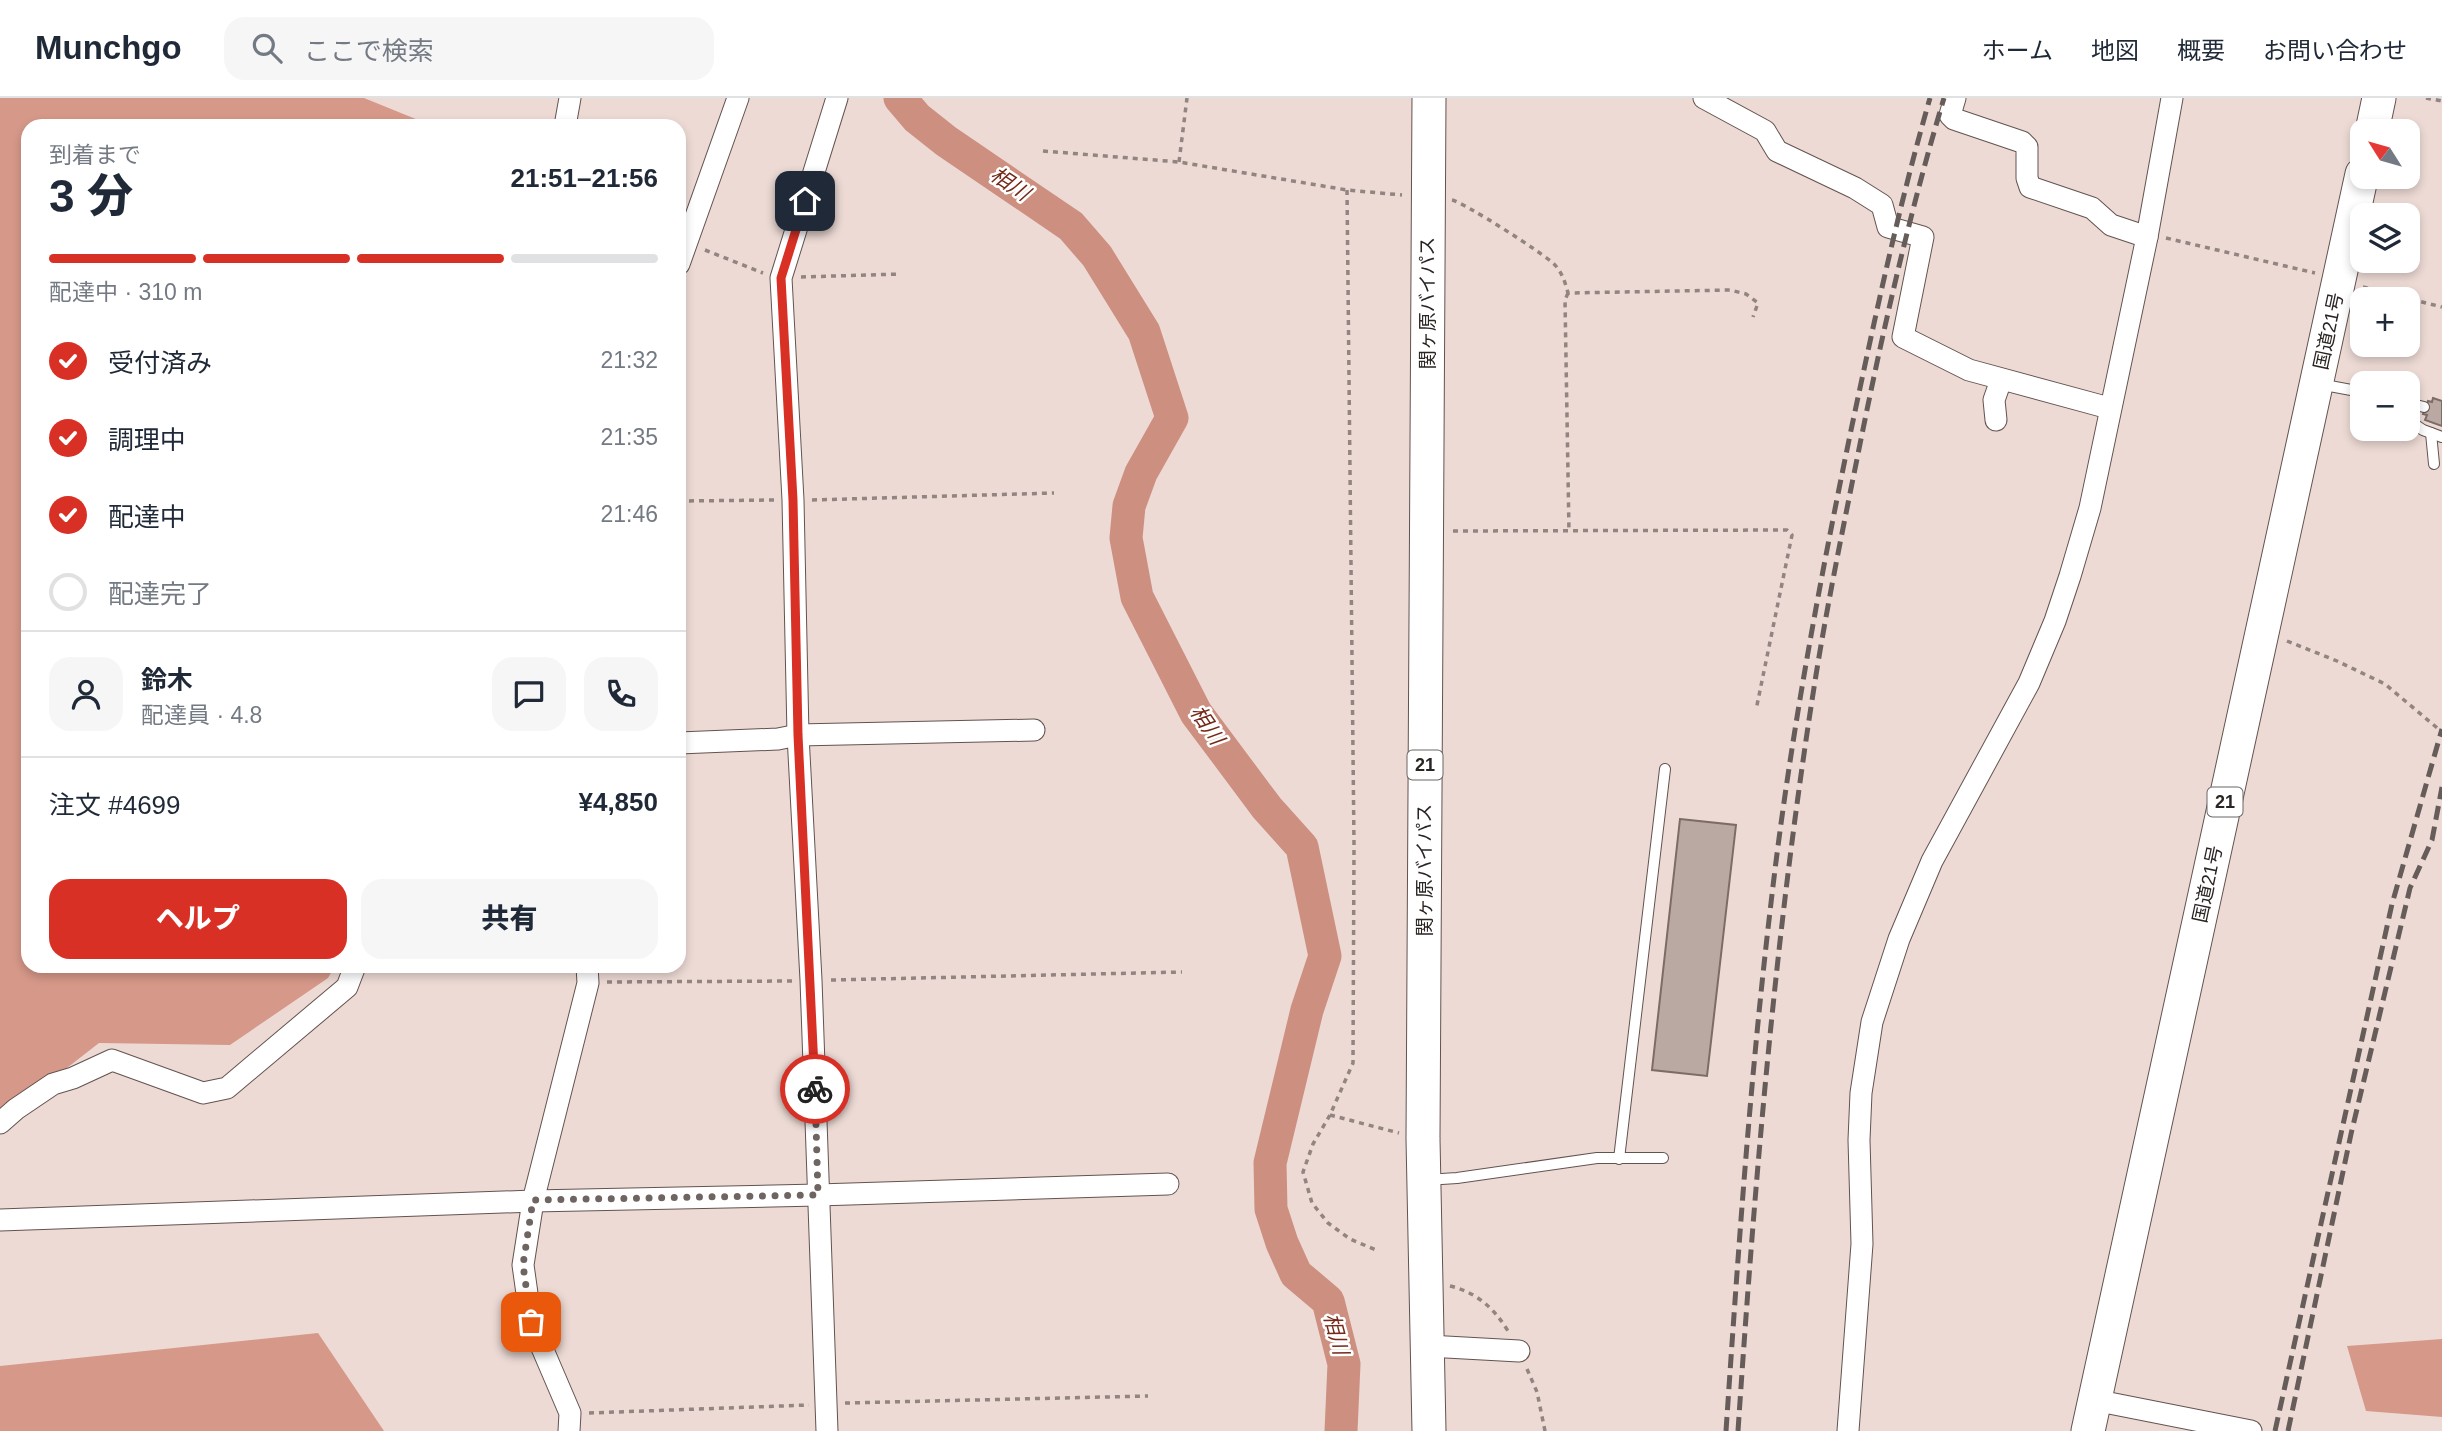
<!DOCTYPE html>
<html lang="ja">
<meta charset="utf-8">
<style>
:root{--surface:#fff;--page:#f6f6f7;--text:#1f2937;--muted:#747a83;--line:#e0e1e3;--accent:#d93025}
body{margin:0;font-family:Helvetica,"Noto Sans JP",sans-serif;background:var(--page);color:var(--text);height:100vh;display:flex;flex-direction:column;font-size:26px;white-space:nowrap}
*{box-sizing:border-box;margin:0}
p{font-size:23px;color:var(--muted)}
.icon{flex:none;width:38px;height:38px;fill:none;stroke:currentColor;stroke-width:2;stroke-linecap:round;stroke-linejoin:round}
.map{position:relative;flex:1;overflow:hidden}
.side{position:absolute;left:21px;top:21px;width:665px;height:854px;display:flex;flex-direction:column;background:var(--surface);border-radius:21px;box-shadow:0 4px 10px #0003}
.side>*{flex:none}
.needle{width:46px;rotate:307deg}
.fabs{position:absolute;left:2350px;top:21px;display:grid;gap:14px}
.fabs a{display:grid;place-items:center;width:70px;height:70px;border-radius:14px;background:var(--surface);box-shadow:0 4px 10px #0003;font-size:35px}
.pin{position:absolute;display:grid;place-items:center;width:60px;height:60px;color:#fff;margin:-30px;border-radius:14px;box-shadow:0 4px 10px #0006}
.courier{position:absolute;display:grid;place-items:center;width:70px;height:70px;margin:-35px;border:5px solid #d93025;border-radius:50%;background:#fff;color:#222;box-shadow:0 2px 9px #0007}
.head em{font-style:normal;font-weight:800}
.head div{display:flex;flex-direction:column-reverse}
.head{display:flex;align-items:center;justify-content:space-between;height:119px;padding:0 28px}
h1{font-size:46px;font-weight:800;line-height:52px}
.bar{display:grid;grid-template-columns:repeat(4,1fr);gap:10px 7px;align-content:center;height:84px;padding:0 28px}
.bar i{height:9px;border-radius:5px;background:var(--line)}
.bar .active{background:var(--accent)}
.bar p{grid-column:span 4}
.line{display:flex;align-items:center;gap:18px;padding:0 28px;border-top:2px solid var(--line)}
.line div{flex:1}
.round{display:grid;place-items:center;flex:none;width:74px;height:74px;border-radius:21px;background:var(--page)}
ol{padding:0 28px;list-style:none}
li{display:flex;align-items:center;gap:21px;height:77px}
li p{margin-inline-start:auto}
li .icon{padding:7px;border-radius:50%;background:var(--accent);color:#fff;stroke-width:4}
li:last-child{color:var(--muted)}
li i{width:38px;height:38px;border:4px solid var(--line);border-radius:50%}
.action{display:flex;gap:14px;margin-top:auto;padding:14px 28px}
.action a{flex:1;height:80px;border-radius:21px;background:var(--accent);color:#fff;font-size:28px;font-weight:800;line-height:80px;text-align:center}
.action a+a{background:var(--page);color:var(--text)}
header{display:flex;align-items:center;gap:42px;box-sizing:border-box;height:98px;padding:0 35px;background:var(--surface);border-bottom:2px solid var(--line)}
header strong{font-size:33px}
nav{display:flex;gap:38px;margin-inline-start:auto;font-size:24px}
.search{width:490px;height:63px;background:var(--page);display:flex;align-items:center;gap:18px;box-sizing:border-box;padding:0 24px;border-radius:21px;color:var(--muted);font-size:26px}
.map>svg:first-child{display:block}
.forest{fill:#d69889}
.lines{fill:none;stroke-linecap:round;stroke-linejoin:round}
.river{stroke:#cd8f80;stroke-width:33}
.building{fill:#baa8a3;stroke:#7c6b67;stroke-width:2}
.service-casing{stroke:#63534f;stroke-width:12}
.minor-casing{stroke:#63534f;stroke-width:23}
.trunk-casing{stroke:#63534f;stroke-width:35}
.path{stroke:#918481;stroke-width:3.5;stroke-dasharray:5 5;stroke-linecap:butt}
.service{stroke:#fff;stroke-width:10}
.minor{stroke:#fff;stroke-width:21}
.trunk{stroke:#fff;stroke-width:33}
.rail{stroke:#665c59;stroke-width:5;stroke-dasharray:14 7;stroke-linecap:butt}
.done{stroke:#6e6461;stroke-width:7;stroke-dasharray:0 12.6}
.route{stroke:#d93025;stroke-width:9}
.labels{text-anchor:middle;stroke-width:5;stroke-linejoin:round;paint-order:stroke}
.shield{fill:#fff;stroke:#6a6664;stroke-width:2}
.shield-label{font-size:18px;font-weight:bold;fill:#2a2422}
.street-label{font-size:19px;fill:#2a2422;stroke:#fff}
.water-label{font-size:21px;font-style:italic;fill:#742a19;stroke:#fff}
</style>
<header>
<strong>Munchgo</strong>
<div class="search"><svg class="icon" aria-label="search" viewBox="0 0 24 24"><circle cx="10" cy="10" r="6"/><path d="M15 15l6 6"/></svg>ここで検索</div>
<nav><a>ホーム</a><a>地図</a><a>概要</a><a>お問い合わせ</a></nav>
</header>
<div class="map">
<svg width="2442" height="1333" viewBox="0 0 2442 1333">
<rect width="100%" height="100%" fill="#eddad5"/>
<!-- forest -->
<g class="forest">
<polygon points="0,0 364,0 433,28 28,28 28,868 335,868 328,880 230,947 99,945 0,1022"/>
<polygon points="318,1235 384,1333 0,1333 0,1268"/>
<polygon points="2442,1241 2442,1319 2366,1313 2347,1248"/>
</g>
<g class="lines">
<!-- river -->
<polyline class="river" points="900,0 917,20 946,43 1071,128 1097,158 1144,234 1172,320 1141,375 1129,408 1126,440 1137,499 1196,615 1267,710 1302,749 1325,858 1307,912 1270,1065 1271,1111 1282,1145 1296,1176 1328,1203 1344,1266 1341,1333"/>
</g>
<!-- building -->
<g class="building">
<polygon points="2433,300 2442,303 2442,328 2425,322 2427,317 2423,316 2428,303 2432,304"/>
<polygon points="1680,721 1736,727 1707,978 1652,972"/>
</g>
<g class="lines">
<defs>
<g id="service">
<polyline points="2319,286 2362,294"/>
<polyline points="2408,305 2424,309"/>
<polyline points="2408,322 2423,332 2442,339"/>
<polyline points="2431,335 2434,366"/>
<polyline points="2397,336 2398,331"/>
<polyline points="1619,1061 1665,671"/>
<polyline points="1426,1082 1457,1080 1597,1060 1663,1060"/>
</g>
<g id="minor">
<polyline points="1704,0 1765,33 1777,53 1855,90 1882,107 1888,129 1923,139 1903,239 1969,272 2109,310"/>
<polyline points="1955,0 1950,17 1954,21 2022,44 2027,49 2027,80 2030,89 2092,110 2111,127 2147,139"/>
<polyline points="565,28 570,0"/>
<polyline points="679,166 738,0"/>
<polyline points="1996,322 1994,302 2001,282"/>
<polyline points="679,645 778,641 798,637 1034,632"/>
<polyline points="0,1025 16,1011 53,986 73,980 112,962 203,995 227,990 347,889 355,868"/>
<polyline points="0,1122 533,1103 818,1097 1168,1086"/>
<polyline points="1428,1248 1519,1253"/>
<polyline points="2094,1302 2251,1333"/>
<polyline points="569,1333 570,1315 531,1224 523,1167 533,1103 588,885 587,868"/>
<polyline points="827,1333 811,882 798,637 793,402 781,180 837,0"/>
<polyline points="1848,1333 1862,1146 1859,1042 1861,995 1872,924 1899,841 1932,763 2029,585 2055,523 2070,478 2090,410 2147,139 2172,0"/>
</g>
<g id="trunk">
<polyline points="2372,33 2379,0"/>
<polyline points="1429,1333 1423,1041 1429,0"/>
<polyline points="2088,1333 2362,76"/>
</g>
</defs>
<!-- service casing -->
<use href="#service" class="service-casing"/>
<!-- minor casing -->
<use href="#minor" class="minor-casing"/>
<!-- trunk casing -->
<use href="#trunk" class="trunk-casing"/>
<!-- path -->
<g class="path">
<polyline points="2426,0 2442,3"/>
<polyline points="1043,53 1179,64 1347,92 1402,97"/>
<polyline points="1179,64 1187,0"/>
<polyline points="1347,92 1354,747 1353,965 1330,1017 1313,1046 1303,1074 1312,1105 1328,1125 1350,1141 1376,1152"/>
<path d="M1452,102c11,2 91,53 102,64 8,8 11,18 14,29l162,-3 16,4 12,9 -5,14"/>
<polyline points="2166,140 2315,175"/>
<polyline points="705,152 763,175"/>
<polyline points="801,179 901,176"/>
<polyline points="2363,189 2442,209"/>
<polyline points="1568,195 1565,202 1569,434"/>
<polyline points="812,402 1054,395"/>
<polyline points="679,403 776,402"/>
<polyline points="1453,433 1787,432 1792,437 1756,612"/>
<polyline points="2287,543 2337,563 2385,586 2442,634"/>
<polyline points="831,882 1182,874"/>
<polyline points="607,884 792,883"/>
<polyline points="1330,1017 1399,1035"/>
<path d="M1450,1188c26,6 44,22 58,45"/>
<polyline points="1527,1271 1537,1294 1545,1333"/>
<polyline points="845,1305 1148,1298"/>
<polyline points="589,1315 809,1307"/>
</g>
<!-- service -->
<use href="#service" class="service"/>
<!-- minor -->
<use href="#minor" class="minor"/>
<!-- trunk -->
<use href="#trunk" class="trunk"/>
<!-- rail -->
<g class="rail">
<path d="M1726,1333c12,-176 24,-352 45,-528 18,-157 47,-313 79,-468 24,-113 48,-226 80,-337"/>
<path d="M1738,1333c17,-253 38,-506 78,-756 12,-74 27,-147 42,-221 24,-120 51,-239 86,-356"/>
<polyline points="2275,1333 2392,806 2442,631"/>
<polyline points="2288,1333 2351,1036 2410,790 2432,742 2442,689"/>
</g>
</g>
<g class="lines">
<!-- done -->
<polyline class="done" points="531,1224 523,1167 533,1102 818,1097 815,991"/>
<!-- route -->
<polyline class="route" points="805,103 781,180 793,402 798,637 815,991"/>
</g>
<g class="labels">
<!-- shield labels -->
<g class="shield">
<rect x="1407.5" y="652.5" width="35" height="29" rx="5"/>
<rect x="2207.5" y="689.5" width="35" height="29" rx="5"/>
</g>
<g class="shield-label">
<text x="1425" y="673">21</text>
<text x="2225" y="710">21</text>
</g>
<!-- street labels -->
<g class="street-label">
<text transform="translate(1427 205) rotate(-90)" y="7">関ヶ原バイパス</text>
<text transform="translate(2328 233) rotate(-78)" y="7">国道21号</text>
<text transform="translate(1424 772) rotate(-90)" y="7">関ヶ原バイパス</text>
<text transform="translate(2207 786) rotate(-78)" y="7">国道21号</text>
</g>
<!-- water labels -->
<g class="water-label">
<text transform="translate(1010 86) rotate(34)" y="7">相川</text>
<text transform="translate(1207 627) rotate(56)" y="7">相川</text>
<text transform="translate(1336 1236) rotate(75)" y="7">相川</text>
</g>
</g>
</svg>
<div class="fabs">
<a><svg class="needle" viewBox="-14 -14 28 28"><path d="M0-13l5 13h-10z" fill="#e53935"/><path d="M0 13l5-13h-10z" fill="#747a83"/></svg></a>
<a><svg class="icon" aria-label="layers" viewBox="0 0 24 24"><path d="M12 4l9 5-9 5-9-5zM3 14l9 5 9-5"/></svg></a>
<a>+</a>
<a>−</a>
</div>
<div class="pin" style="left:531px;top:1224px;background:#ea580c"><svg class="icon" aria-label="bag" viewBox="0 0 24 24"><path d="M5 8h14l-1 12H6zM9 8a3 3 0 0 1 6 0"/></svg></div>
<div class="pin" style="left:805px;top:103px;background:#1f2937"><svg class="icon" aria-label="home" viewBox="0 0 24 24"><path d="M3 11l9-7 9 7M6 9v11h12V9"/></svg></div>
<div class="courier" style="left:815px;top:991px"><svg class="icon" aria-label="bike" viewBox="0 0 24 24"><circle cx="6" cy="16" r="4"/><circle cx="18" cy="16" r="4"/><path d="M6 16l4-8h5l3 8M10 8l3 8H6M13 5h3"/></svg></div>
<section class="side">
<div class="head"><div><h1>3 分</h1><p>到着まで</p></div><em>21:51–21:56</em></div>
<div class="bar"><i class="active"></i><i class="active"></i><i class="active"></i><i></i><p>配達中 · 310 m</p></div>
<ol>
<li><svg class="icon" aria-label="check" viewBox="0 0 24 24"><path d="M5 12l5 5 9-10"/></svg>受付済み<p>21:32</p></li>
<li><svg class="icon" aria-label="check" viewBox="0 0 24 24"><path d="M5 12l5 5 9-10"/></svg>調理中<p>21:35</p></li>
<li><svg class="icon" aria-label="check" viewBox="0 0 24 24"><path d="M5 12l5 5 9-10"/></svg>配達中<p>21:46</p></li>
<li><i></i>配達完了</li>
</ol>
<div class="line" style="height:126px"><a class="round"><svg class="icon" aria-label="person" viewBox="0 0 24 24"><circle cx="12" cy="8" r="4"/><path d="M4 21q1-7 8-7t8 7"/></svg></a><div><b>鈴木</b><p>配達員 · 4.8</p></div><a class="round"><svg class="icon" aria-label="chat" viewBox="0 0 24 24"><path d="M4 5h16v11H9l-5 4z"/></svg></a><a class="round"><svg class="icon" aria-label="phone" viewBox="0 0 24 24"><path d="M5 4h4l2 5-3 2q2 4 5 5l2-3 5 2v4C11 20 4 13 5 4z"/></svg></a></div>
<div class="line" style="height:91px"><div>注文 #4699</div><b>¥4,850</b></div>
<div class="action"><a>ヘルプ</a><a>共有</a></div>
</section>
</div>
